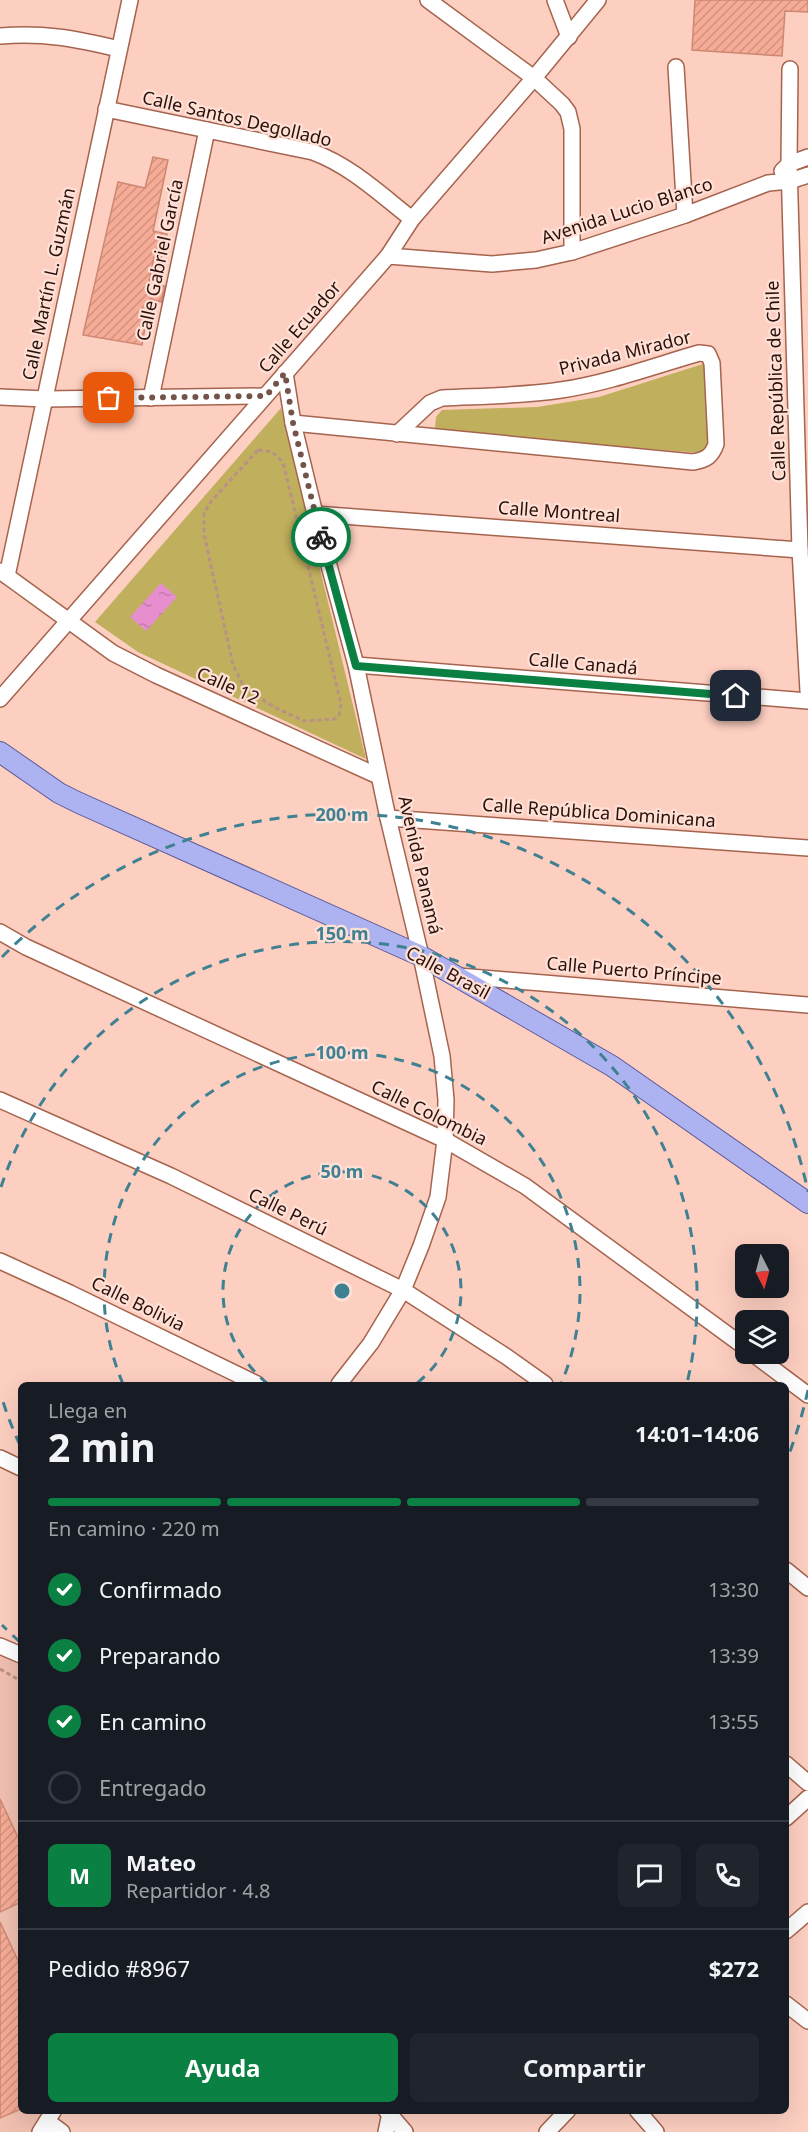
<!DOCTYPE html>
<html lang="es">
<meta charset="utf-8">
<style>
:root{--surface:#171b24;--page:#20242c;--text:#f1f3f6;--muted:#9ea1a6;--line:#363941;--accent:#0b8043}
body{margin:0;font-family:"Noto Sans",sans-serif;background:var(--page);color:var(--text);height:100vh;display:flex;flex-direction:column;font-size:22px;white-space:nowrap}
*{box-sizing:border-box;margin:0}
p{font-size:20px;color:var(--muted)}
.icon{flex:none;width:33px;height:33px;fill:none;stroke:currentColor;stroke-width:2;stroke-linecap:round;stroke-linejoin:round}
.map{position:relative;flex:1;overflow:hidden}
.side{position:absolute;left:18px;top:1382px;width:771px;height:732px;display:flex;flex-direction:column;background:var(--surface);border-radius:9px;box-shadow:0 6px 24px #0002}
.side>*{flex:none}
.needle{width:39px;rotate:174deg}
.tools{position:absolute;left:735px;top:1244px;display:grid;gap:12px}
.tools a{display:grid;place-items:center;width:54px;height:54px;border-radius:9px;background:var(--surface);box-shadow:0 6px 24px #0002;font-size:30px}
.pin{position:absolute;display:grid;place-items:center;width:51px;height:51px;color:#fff;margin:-26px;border-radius:12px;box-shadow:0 3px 9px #0006}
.courier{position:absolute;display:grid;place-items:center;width:60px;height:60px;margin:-30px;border:4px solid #0b8043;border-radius:50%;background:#fff;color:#222;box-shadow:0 2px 8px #0007}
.overview em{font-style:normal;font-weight:700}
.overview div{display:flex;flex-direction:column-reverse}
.overview{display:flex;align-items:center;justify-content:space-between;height:102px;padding:0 30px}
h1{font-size:39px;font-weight:700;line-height:45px}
.bar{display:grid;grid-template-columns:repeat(4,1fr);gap:9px 6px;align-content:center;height:72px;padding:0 30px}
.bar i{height:8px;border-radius:4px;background:var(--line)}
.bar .current{background:var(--accent)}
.bar p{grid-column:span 4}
.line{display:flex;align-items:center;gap:15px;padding:0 30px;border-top:2px solid var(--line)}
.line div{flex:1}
.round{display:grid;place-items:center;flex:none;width:63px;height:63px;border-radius:9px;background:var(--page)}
ol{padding:0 30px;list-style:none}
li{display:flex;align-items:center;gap:18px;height:66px}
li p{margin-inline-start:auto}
li .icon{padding:6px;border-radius:50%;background:var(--accent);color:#fff;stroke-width:4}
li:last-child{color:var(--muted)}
li i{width:33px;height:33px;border:3px solid var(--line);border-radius:50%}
.action{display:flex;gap:12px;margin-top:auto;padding:12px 30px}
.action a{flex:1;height:69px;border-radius:9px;background:var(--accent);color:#fff;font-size:24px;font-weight:700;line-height:69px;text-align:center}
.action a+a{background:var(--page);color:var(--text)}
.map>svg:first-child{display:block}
.built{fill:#f0bfb0}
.green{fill:#c0af5d}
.water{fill:url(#water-ripples)}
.building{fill:url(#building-hatch);stroke:#ce8872;stroke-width:1.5}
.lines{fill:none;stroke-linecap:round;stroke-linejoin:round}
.minor-casing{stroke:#a6634e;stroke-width:18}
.major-casing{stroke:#5b5898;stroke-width:22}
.path{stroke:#b99185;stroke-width:3;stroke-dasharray:4.5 3;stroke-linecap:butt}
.minor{stroke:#fff;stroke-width:15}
.major{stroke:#adb2f0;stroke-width:20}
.done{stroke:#745349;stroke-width:6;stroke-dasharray:0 10.8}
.route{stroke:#0b8043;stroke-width:8}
.ring{fill:none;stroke:#3f8192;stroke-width:3;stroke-dasharray:10 8}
.labels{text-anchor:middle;stroke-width:4.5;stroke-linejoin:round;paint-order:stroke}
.street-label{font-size:18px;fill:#2a1008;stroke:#ffe0d6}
.centre{fill:#3f8192;stroke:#ffe0d6;stroke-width:3}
.ring-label{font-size:18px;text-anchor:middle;font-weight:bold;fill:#3f8192;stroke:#ffe0d6;stroke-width:4.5;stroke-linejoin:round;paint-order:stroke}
</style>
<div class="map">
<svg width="808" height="2132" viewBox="0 0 808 2132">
<defs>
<pattern id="water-ripples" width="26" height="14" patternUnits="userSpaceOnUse" patternTransform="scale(1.5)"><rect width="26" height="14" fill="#e68ece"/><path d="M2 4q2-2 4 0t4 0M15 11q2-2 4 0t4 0" fill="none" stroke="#c579af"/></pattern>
<pattern id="building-hatch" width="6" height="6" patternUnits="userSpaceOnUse" patternTransform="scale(1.5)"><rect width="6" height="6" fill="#f5ab95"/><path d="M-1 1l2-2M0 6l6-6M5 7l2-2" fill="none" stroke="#d2927f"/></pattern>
</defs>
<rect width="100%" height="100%" fill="#fdcfc1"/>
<!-- built -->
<polygon class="built" points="0,1652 21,1662 21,2110 47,2111 32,2132 0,2132"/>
<!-- green -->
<g class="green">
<polygon points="706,363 708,447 701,453 444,433 435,428 436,417 442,410 537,407 599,397"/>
<polygon points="281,408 366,759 138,652 95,622"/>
</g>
<!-- water -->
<polygon class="water" points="161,583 177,597 146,631 130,617"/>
<!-- building -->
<g class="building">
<polygon points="695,0 808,0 808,12 785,11 782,56 692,50"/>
<polygon points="153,157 168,160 153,231 167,234 161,259 154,257 149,283 165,286 161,302 150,299 142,345 83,335 118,182 145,188"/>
<polygon points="0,1799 21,1844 21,1902 0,1912"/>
<polygon points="0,1922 21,1967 21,2109 0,2118"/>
</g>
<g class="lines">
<defs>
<g id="minor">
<polyline points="428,0 534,78 562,104 568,112 572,129 572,252"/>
<polyline points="555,0 569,37"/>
<path d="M0,36c43,-4 77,3 119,13"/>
<polyline points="676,67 685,215"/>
<polyline points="790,69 789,164 800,550 808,691"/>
<path d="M106,109l207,43c38,14 68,43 99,67"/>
<polyline points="782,171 789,164 808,157"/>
<polyline points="388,256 492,264 536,260 572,252 685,215 768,183 790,181 808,175"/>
<polyline points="285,373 293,423 315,514 356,665 388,818 421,956 442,1056 446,1100 445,1140 438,1197 421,1246 403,1290 371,1343 339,1384"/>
<polyline points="0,397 45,399 265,396"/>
<polyline points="151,398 207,130"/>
<path d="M293,423l400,39c13,-2 19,-6 23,-18l-4,-81 -4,-9 -9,-1c-45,13 -91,30 -138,37 -39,6 -79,6 -119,8l-12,5 -33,31"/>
<polyline points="315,514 800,550"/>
<polyline points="0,571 113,653 156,675 378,776"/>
<polyline points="7,576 130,0"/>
<polyline points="356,665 808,701"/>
<polyline points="0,699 388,256 412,219 534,78 598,0"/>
<polyline points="388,818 808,848"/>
<polyline points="0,932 26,947 445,1140 525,1186 746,1348"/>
<polyline points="458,976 808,1005"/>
<polyline points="0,1100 171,1176 403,1290 507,1357 545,1384"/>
<polyline points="0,1261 70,1293 257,1384"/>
<polyline points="752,1353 808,1395"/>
<polyline points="0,1458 21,1468"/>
<polyline points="786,1570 808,1588"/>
<polyline points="0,1646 21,1655"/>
<polyline points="786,1764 808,1783"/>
<polyline points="786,1818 808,1798"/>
<polyline points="786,1931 808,1912"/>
<polyline points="786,2004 808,2021"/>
<polyline points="386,2110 405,2132"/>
<polyline points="637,2110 656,2132"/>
<polyline points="47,2121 62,2132"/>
<polyline points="40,2132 54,2110"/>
<polyline points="386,2132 390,2113 389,2110"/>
<polyline points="547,2132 568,2110"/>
</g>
<polyline id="major" points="0,752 59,793 77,802 421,956 612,1066 808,1203"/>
</defs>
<!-- minor casing -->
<use href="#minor" class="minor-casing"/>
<!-- major casing -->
<use href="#major" class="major-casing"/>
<!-- path -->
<g class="path">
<path d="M258,450c13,1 20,3 26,16l57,238 -2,11 -4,4 -31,2 -30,-14 -30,-20 -11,-22 -29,-131v-21l8,-13z"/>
<polyline points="0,1669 21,1681"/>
</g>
<!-- minor -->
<use href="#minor" class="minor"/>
<!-- major -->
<use href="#major" class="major"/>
</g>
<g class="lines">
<!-- done -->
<polyline class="done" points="109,398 266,396 285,373 293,423 321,537"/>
<!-- route -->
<polyline class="route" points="321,537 356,666 736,696"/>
</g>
<!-- distance rings -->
<g class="ring">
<path d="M268 1384A119 119 0 1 1 416 1384"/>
<path d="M123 1384A238 238 0 1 1 561 1384"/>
<path d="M20 1445A357 357 0 0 1 1 1395M1 1187A357 357 0 0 1 687 1383"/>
<path d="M808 1390A476 476 0 0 1 786 1462M20 1642A476 476 0 0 1 2 1625M2 957A476 476 0 0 1 808 1192"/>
</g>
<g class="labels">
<!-- street labels -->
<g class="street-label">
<text transform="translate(237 119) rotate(13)" y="6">Calle Santos Degollado</text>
<text transform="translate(627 211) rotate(-18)" y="6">Avenida Lucio Blanco</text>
<text transform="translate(160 260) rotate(-78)" y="6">Calle Gabriel García</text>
<text transform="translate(49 284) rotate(-78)" y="6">Calle Martín L. Guzmán</text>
<text transform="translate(300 327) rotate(-49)" y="6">Calle Ecuador</text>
<text transform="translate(625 353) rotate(-14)" y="6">Privada Mirador</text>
<text transform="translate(776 381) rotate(-92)" y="6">Calle República de Chile</text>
<text transform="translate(559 512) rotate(4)" y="6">Calle Montreal</text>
<text transform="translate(583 664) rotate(5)" y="6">Calle Canadá</text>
<text transform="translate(228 686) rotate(24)" y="6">Calle 12</text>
<text transform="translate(599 813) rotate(4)" y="6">Calle República Dominicana</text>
<text transform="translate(420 865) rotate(77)" y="6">Avenida Panamá</text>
<text transform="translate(634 971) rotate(5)" y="6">Calle Puerto Príncipe</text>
<text transform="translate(448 973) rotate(28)" y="6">Calle Brasil</text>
<text transform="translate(429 1113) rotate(26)" y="6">Calle Colombia</text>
<text transform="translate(288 1212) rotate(26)" y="6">Calle Perú</text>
<text transform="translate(138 1304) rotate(26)" y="6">Calle Bolivia</text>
</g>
</g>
<circle cx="342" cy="1291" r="9" class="centre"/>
<g class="ring-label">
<text x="342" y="821">200 m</text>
<text x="342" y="940">150 m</text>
<text x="342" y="1059">100 m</text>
<text x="342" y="1178">50 m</text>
</g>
</svg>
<div class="tools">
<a><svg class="needle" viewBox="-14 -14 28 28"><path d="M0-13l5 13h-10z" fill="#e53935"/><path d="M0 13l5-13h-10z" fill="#9ea1a6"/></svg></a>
<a><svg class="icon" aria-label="layers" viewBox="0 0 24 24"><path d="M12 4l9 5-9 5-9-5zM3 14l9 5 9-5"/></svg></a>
</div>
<div class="pin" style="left:109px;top:398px;background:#ea580c"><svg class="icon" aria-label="bag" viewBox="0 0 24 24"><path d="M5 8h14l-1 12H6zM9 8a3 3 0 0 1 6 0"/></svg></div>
<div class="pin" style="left:736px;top:696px;background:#1f2937"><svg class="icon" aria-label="home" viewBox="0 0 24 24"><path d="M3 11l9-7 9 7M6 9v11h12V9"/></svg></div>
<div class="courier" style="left:321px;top:537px"><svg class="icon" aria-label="bike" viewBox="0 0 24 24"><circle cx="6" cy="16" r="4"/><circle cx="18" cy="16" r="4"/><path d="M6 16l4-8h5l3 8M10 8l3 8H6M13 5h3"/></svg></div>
<section class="side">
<div class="overview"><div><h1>2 min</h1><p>Llega en</p></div><em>14:01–14:06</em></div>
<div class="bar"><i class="current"></i><i class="current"></i><i class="current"></i><i></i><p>En camino · 220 m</p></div>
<ol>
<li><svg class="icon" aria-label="check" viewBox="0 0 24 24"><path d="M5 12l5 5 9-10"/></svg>Confirmado<p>13:30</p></li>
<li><svg class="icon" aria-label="check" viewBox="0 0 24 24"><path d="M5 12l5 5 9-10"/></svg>Preparando<p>13:39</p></li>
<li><svg class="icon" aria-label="check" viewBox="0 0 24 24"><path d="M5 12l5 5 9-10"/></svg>En camino<p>13:55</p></li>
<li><i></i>Entregado</li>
</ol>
<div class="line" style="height:108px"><b class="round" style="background:var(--accent);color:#fff">M</b><div><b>Mateo</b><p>Repartidor · 4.8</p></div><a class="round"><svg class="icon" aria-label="chat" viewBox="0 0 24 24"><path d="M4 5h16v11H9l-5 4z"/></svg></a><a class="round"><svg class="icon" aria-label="phone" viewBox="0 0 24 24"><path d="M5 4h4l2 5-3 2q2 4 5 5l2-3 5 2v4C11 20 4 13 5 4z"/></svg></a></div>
<div class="line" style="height:78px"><div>Pedido #8967</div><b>$272</b></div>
<div class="action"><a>Ayuda</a><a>Compartir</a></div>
</section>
</div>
